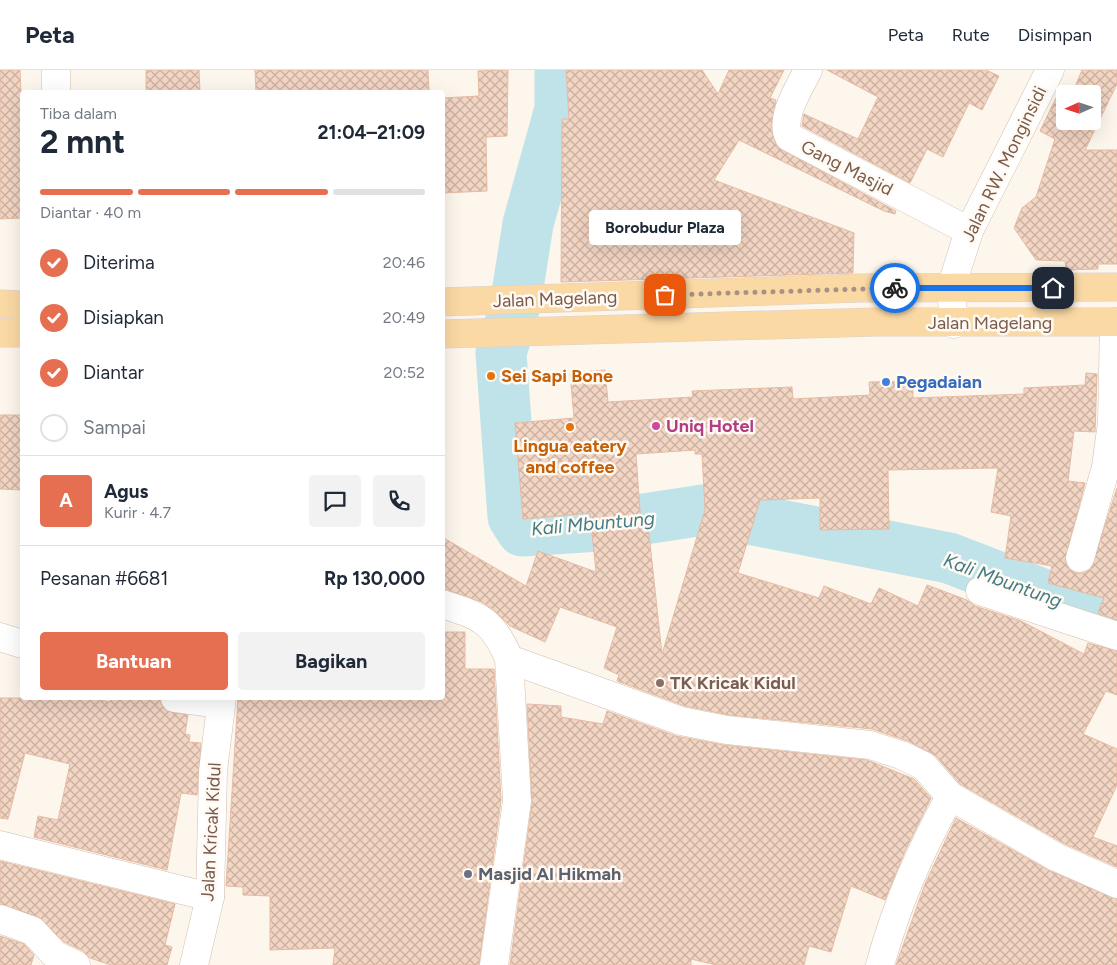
<!DOCTYPE html>
<html lang="id">
<meta charset="utf-8">
<style>
:root{--surface:#fff;--page:#f2f2f3;--text:#1f2937;--muted:#747a83;--line:#e0e1e3;--accent:#e76f51}
body{margin:0;font-family:Figtree,sans-serif;background:var(--page);color:var(--text);height:100vh;display:flex;flex-direction:column;font-size:19px;white-space:nowrap}
*{box-sizing:border-box;margin:0}
p{font-size:16px;color:var(--muted)}
.icon{flex:none;width:28px;height:28px;fill:none;stroke:currentColor;stroke-width:2;stroke-linecap:round;stroke-linejoin:round}
.map{position:relative;flex:1;overflow:hidden}
.details{position:absolute;left:20px;top:20px;width:425px;height:610px;display:flex;flex-direction:column;background:var(--surface);border-radius:5px;box-shadow:0 5px 20px #0002}
.details>*{flex:none}
.needle{width:32px;rotate:267deg}
.tools{position:absolute;left:1056px;top:15px;display:grid;gap:10px}
.tools a{display:grid;place-items:center;width:45px;height:45px;border-radius:5px;background:var(--surface);box-shadow:0 5px 20px #0002;font-size:25px}
.pin{position:absolute;display:grid;place-items:center;width:42px;height:42px;color:#fff;margin:-21px;border-radius:10px;box-shadow:0 2px 8px #0006}
.courier{position:absolute;display:grid;place-items:center;width:50px;height:50px;margin:-25px;border:4px solid #1a73e8;border-radius:50%;background:#fff;color:#222;box-shadow:0 1px 6px #0007}
.bubble{position:absolute;height:35px;border-radius:5px;background:var(--surface);box-shadow:0 5px 20px #0002;font-size:16px;font-weight:700;line-height:35px;text-align:center}
.head em{font-style:normal;font-weight:700}
.head div{display:flex;flex-direction:column-reverse}
.head{display:flex;align-items:center;justify-content:space-between;height:85px;padding:0 20px}
h1{font-size:32px;font-weight:700;line-height:38px}
.bar{display:grid;grid-template-columns:repeat(4,1fr);gap:8px 5px;align-content:center;height:60px;padding:0 20px}
.bar i{height:6px;border-radius:4px;background:var(--line)}
.bar .active{background:var(--accent)}
.bar p{grid-column:span 4}
.line{display:flex;align-items:center;gap:12px;padding:0 20px;border-top:1px solid var(--line)}
.line div{flex:1}
.round{display:grid;place-items:center;flex:none;width:52px;height:52px;border-radius:5px;background:var(--page)}
ol{padding:0 20px;list-style:none}
li{display:flex;align-items:center;gap:15px;height:55px}
li p{margin-inline-start:auto}
li .icon{padding:5px;border-radius:50%;background:var(--accent);color:#fff;stroke-width:4}
li:last-child{color:var(--muted)}
li i{width:28px;height:28px;border:2px solid var(--line);border-radius:50%}
.button{display:flex;gap:10px;margin-top:auto;padding:10px 20px}
.button a{flex:1;height:58px;border-radius:5px;background:var(--accent);color:#fff;font-size:20px;font-weight:700;line-height:58px;text-align:center}
.button a+a{background:var(--page);color:var(--text)}
header{display:flex;align-items:center;gap:30px;box-sizing:border-box;height:70px;padding:0 25px;background:var(--surface);border-bottom:1px solid var(--line)}
header strong{font-size:24px}
nav{display:flex;gap:28px;margin-inline-start:auto;font-size:18px}
.map>svg:first-child{display:block}
.lines{fill:none;stroke-linecap:round;stroke-linejoin:round}
.river{stroke:#bfe3e8;stroke-width:51}
.building{fill:url(#building-cross-hatch);stroke:#e6bba3;fill-rule:evenodd}
.street-casing{stroke:#d1beb0;stroke-width:29}
.secondary-casing{stroke:#d6c0b0;stroke-width:29}
.primary-casing{stroke:#dad1cd;stroke-width:29}
.street{stroke:#fff;stroke-width:28}
.secondary{stroke:#fff;stroke-width:28}
.primary{stroke:#fbd9a5;stroke-width:28}
.done{stroke:#a89285;stroke-width:5;stroke-dasharray:0 9}
.route{stroke:#1a73e8;stroke-width:6}
.food-dot{fill:#e8710a;stroke:#fffaf3;stroke-width:2}
.shop-dot{fill:#3f7fe0;stroke:#fffaf3;stroke-width:2}
.hotel-dot{fill:#d1479c;stroke:#fffaf3;stroke-width:2}
.education-dot{fill:#8d6e63;stroke:#fffaf3;stroke-width:2}
.worship-dot{fill:#6b7280;stroke:#fffaf3;stroke-width:2}
.labels{text-anchor:middle;stroke-width:5;stroke-linejoin:round;paint-order:stroke}
.street-label{font-size:18px;fill:#7a5c4d;stroke:#fffaf3}
.food-label{font-size:18px;font-weight:bold;fill:#c56008;stroke:#fffaf3;text-anchor:start}
.shop-label{font-size:18px;font-weight:bold;fill:#366cbe;stroke:#fffaf3;text-anchor:start}
.hotel-label{font-size:18px;font-weight:bold;fill:#b23c85;stroke:#fffaf3;text-anchor:start}
.education-label{font-size:18px;font-weight:bold;fill:#785e54;stroke:#fffaf3;text-anchor:start}
.worship-label{font-size:18px;font-weight:bold;fill:#5b616d;stroke:#fffaf3;text-anchor:start}
.water-label{font-size:19px;font-style:italic;fill:#437c86;stroke:#fffaf3}
</style>
<header>
<strong>Peta</strong>
<nav><a>Peta</a><a>Rute</a><a>Disimpan</a></nav>
</header>
<div class="map">
<svg width="1117" height="895" viewBox="0 0 1117 895">
<defs>
<pattern id="building-cross-hatch" width="8" height="8" patternUnits="userSpaceOnUse" patternTransform="scale(1.25)"><rect width="8" height="8" fill="#f3d5c3"/><path d="M0 0l8 8M0 8l8-8" fill="none" stroke="#cab0a1"/></pattern>
</defs>
<rect width="100%" height="100%" fill="#fdf6ec"/>
<g class="lines">
<!-- river -->
<polyline class="river" points="560,0 560,39 528,154 515,236 501,283 513,447 522,461 599,456 703,440 949,488 1117,553"/>
</g>
<!-- building -->
<g class="building">
<polygon points="0,0 20,0 22,44 22,148 0,149"/>
<polygon points="146,0 199,0 200,22 146,22"/>
<polygon points="255,0 428,0 429,22 256,22"/>
<polygon points="508,0 507,66 486,67 487,121 442,123 442,28 479,26 478,1"/>
<polygon points="566,0 702,0 718,24 729,0 784,0 770,28 776,30 771,59 777,77 896,141 895,144 884,141 739,70 714,110 854,163 853,203 561,212 562,49 569,49"/>
<polygon points="827,0 986,0 999,6 982,40 969,33 943,87 927,79 910,113 802,56 804,44 858,69 878,27"/>
<polygon points="1082,0 1117,0 1117,14 1085,80 1117,80 1117,194 1098,194 1098,199 1066,200 1065,191 1036,190 1014,158 1022,138 1036,127 1055,69 1040,61 1058,24 1065,27 1065,51 1092,51 1092,24 1072,24"/>
<path d="M605,300l3,32 85,-5 -1,-6 100,-4 1,12 77,-4 -1,-13 44,-1v17l111,-4v-6l61,-3 1,-12 11,1 -2,58 -21,-1 -6,50 17,2 -20,78 4,8 7,4h8l7,-4 26,-81v132l-19,-7 6,-15 -56,-15 4,-17 -47,-8 6,-42 -20,-4 7,-44 -110,2 1,59 -69,1v-32l-60,2 -22,73 81,25 5,-12 47,18 8,-16 39,18 9,-21 40,15 8,6 46,15 63,33 4,-11 29,8v44l-11,-4 -23,43 34,15v36l-24,52 24,9v21l-54,-24 -103,-59 -24,-28 -28,-15 -36,-12 -143,-14 -44,-9 -68,-25 2,-6 -15,-7 13,-41 -57,-20 -15,35 -35,-16 -16,-16 -12,-8 -40,-14v-51l84,49 12,-35 58,21 -6,-59 -67,6 -8,-96 59,-5 -4,-45zM695,380v4h7l3,56 -43,144 -14,-129h-7l-5,-71z"/>
<polygon points="0,345 22,345 22,420 0,419"/>
<polygon points="442,562 465,562 465,599 494,599 501,730 479,895 333,895 335,878 270,880 270,826 243,825 243,817 226,816 238,628 442,628"/>
<polygon points="0,628 89,628 110,632 110,628 160,628 161,634 166,641 188,645 185,664 190,665 189,672 201,673 197,725 181,723 167,800 34,767 38,746 58,750 70,694 25,683 8,749 0,748"/>
<polygon points="527,634 561,636 561,647 603,654 607,641 676,666 724,675 867,690 914,709 931,728 905,781 885,830 851,816 831,882 809,876 804,895 716,895 691,889 691,895 510,895 532,733"/>
<polygon points="956,748 1050,801 1117,829 1117,895 896,895 925,814"/>
<polygon points="0,791 175,834 165,875 172,877 167,895 111,895 90,888 83,881 64,872 39,847 0,834"/>
<polygon points="0,866 24,874 34,885 31,895 0,895"/>
</g>
<g class="lines">
<defs>
<g id="street">
<path d="M808,0c-8,17 -29,48 -19,67l180,94"/>
<polyline points="56,22 56,0"/>
<polyline points="1080,488 1106,397 1112,352 1114,252"/>
<polyline points="980,521 1117,566"/>
<path d="M442,534c38,12 51,16 67,55l8,142 -23,164"/>
<polyline points="0,567 22,574"/>
<polyline points="509,589 681,651 727,660 870,675 901,685 924,696 950,726 1056,787 1117,814"/>
<polyline points="175,628 221,634"/>
<polyline points="0,775 210,827"/>
<polyline points="0,849 33,861 55,885 76,895"/>
<polyline points="194,895 210,827 213,701 222,628"/>
<path d="M880,895c17,-62 40,-113 70,-169"/>
</g>
<polyline id="secondary" points="954,254 951,218 969,161 1050,0"/>
<g id="primary">
<polyline points="442,232 860,218 1117,217"/>
<polyline points="0,234 22,235"/>
<polyline points="0,263 22,263"/>
<polyline points="442,264 876,252 1117,252"/>
</g>
</defs>
<!-- street casing -->
<use href="#street" class="street-casing"/>
<!-- secondary casing -->
<use href="#secondary" class="secondary-casing"/>
<!-- primary casing -->
<use href="#primary" class="primary-casing"/>
<!-- street -->
<use href="#street" class="street"/>
<!-- secondary -->
<use href="#secondary" class="secondary"/>
<!-- primary -->
<use href="#primary" class="primary"/>
</g>
<g class="lines">
<!-- done -->
<polyline class="done" points="665,225 895,218"/>
<!-- route -->
<polyline class="route" points="895,218 1053,218"/>
</g>
<!-- markers -->
<g class="food-dot">
<circle cx="491" cy="306" r="5"/>
<circle cx="570" cy="357" r="5"/>
</g>
<circle class="shop-dot" cx="886" cy="312" r="5"/>
<circle class="hotel-dot" cx="656" cy="356" r="5"/>
<circle class="education-dot" cx="660" cy="613" r="5"/>
<circle class="worship-dot" cx="468" cy="804" r="5"/>
<g class="labels">
<!-- street labels -->
<g class="street-label">
<text transform="translate(1004 94) rotate(-64)" y="6">Jalan RW. Monginsidi</text>
<text transform="translate(847 98) rotate(27)" y="6">Gang Masjid</text>
<text transform="translate(555 229) rotate(-2)" y="6">Jalan Magelang</text>
<text x="990" y="259">Jalan Magelang</text>
<text transform="translate(211 762) rotate(-87)" y="6">Jalan Kricak Kidul</text>
</g>
<!-- food labels -->
<g class="food-label">
<text x="501" y="312">Sei Sapi Bone</text>
<text x="570" y="382" text-anchor="middle">Lingua eatery<tspan x="570" dy="21">and coffee</tspan></text>
</g>
<!-- shop labels -->
<g class="shop-label">
<text x="896" y="318">Pegadaian</text>
</g>
<!-- hotel labels -->
<g class="hotel-label">
<text x="666" y="362">Uniq Hotel</text>
</g>
<!-- education labels -->
<g class="education-label">
<text x="670" y="619">TK Kricak Kidul</text>
</g>
<!-- worship labels -->
<g class="worship-label">
<text x="478" y="810">Masjid Al Hikmah</text>
</g>
<!-- water labels -->
<g class="water-label">
<text transform="translate(593 453) rotate(-5)" y="7">Kali Mbuntung</text>
<text transform="translate(1003 510) rotate(20)" y="7">Kali Mbuntung</text>
</g>
</g>
</svg>
<div class="tools">
<a><svg class="needle" viewBox="-14 -14 28 28"><path d="M0-13l5 13h-10z" fill="#e53935"/><path d="M0 13l5-13h-10z" fill="#747a83"/></svg></a>
</div>
<div class="pin" style="left:665px;top:225px;background:#ea580c"><svg class="icon" aria-label="bag" viewBox="0 0 24 24"><path d="M5 8h14l-1 12H6zM9 8a3 3 0 0 1 6 0"/></svg></div>
<div class="pin" style="left:1053px;top:218px;background:#1f2937"><svg class="icon" aria-label="home" viewBox="0 0 24 24"><path d="M3 11l9-7 9 7M6 9v11h12V9"/></svg></div>
<div class="courier" style="left:895px;top:218px"><svg class="icon" aria-label="bike" viewBox="0 0 24 24"><circle cx="6" cy="16" r="4"/><circle cx="18" cy="16" r="4"/><path d="M6 16l4-8h5l3 8M10 8l3 8H6M13 5h3"/></svg></div>
<div class="bubble" style="left:589px;top:140px;width:152px">Borobudur Plaza</div>
<section class="details">
<div class="head"><div><h1>2 mnt</h1><p>Tiba dalam</p></div><em>21:04–21:09</em></div>
<div class="bar"><i class="active"></i><i class="active"></i><i class="active"></i><i></i><p>Diantar · 40 m</p></div>
<ol>
<li><svg class="icon" aria-label="check" viewBox="0 0 24 24"><path d="M5 12l5 5 9-10"/></svg>Diterima<p>20:46</p></li>
<li><svg class="icon" aria-label="check" viewBox="0 0 24 24"><path d="M5 12l5 5 9-10"/></svg>Disiapkan<p>20:49</p></li>
<li><svg class="icon" aria-label="check" viewBox="0 0 24 24"><path d="M5 12l5 5 9-10"/></svg>Diantar<p>20:52</p></li>
<li><i></i>Sampai</li>
</ol>
<div class="line" style="height:90px"><b class="round" style="background:var(--accent);color:#fff">A</b><div><b>Agus</b><p>Kurir · 4.7</p></div><a class="round"><svg class="icon" aria-label="chat" viewBox="0 0 24 24"><path d="M4 5h16v11H9l-5 4z"/></svg></a><a class="round"><svg class="icon" aria-label="phone" viewBox="0 0 24 24"><path d="M5 4h4l2 5-3 2q2 4 5 5l2-3 5 2v4C11 20 4 13 5 4z"/></svg></a></div>
<div class="line" style="height:65px"><div>Pesanan #6681</div><b>Rp 130,000</b></div>
<div class="button"><a>Bantuan</a><a>Bagikan</a></div>
</section>
</div>
